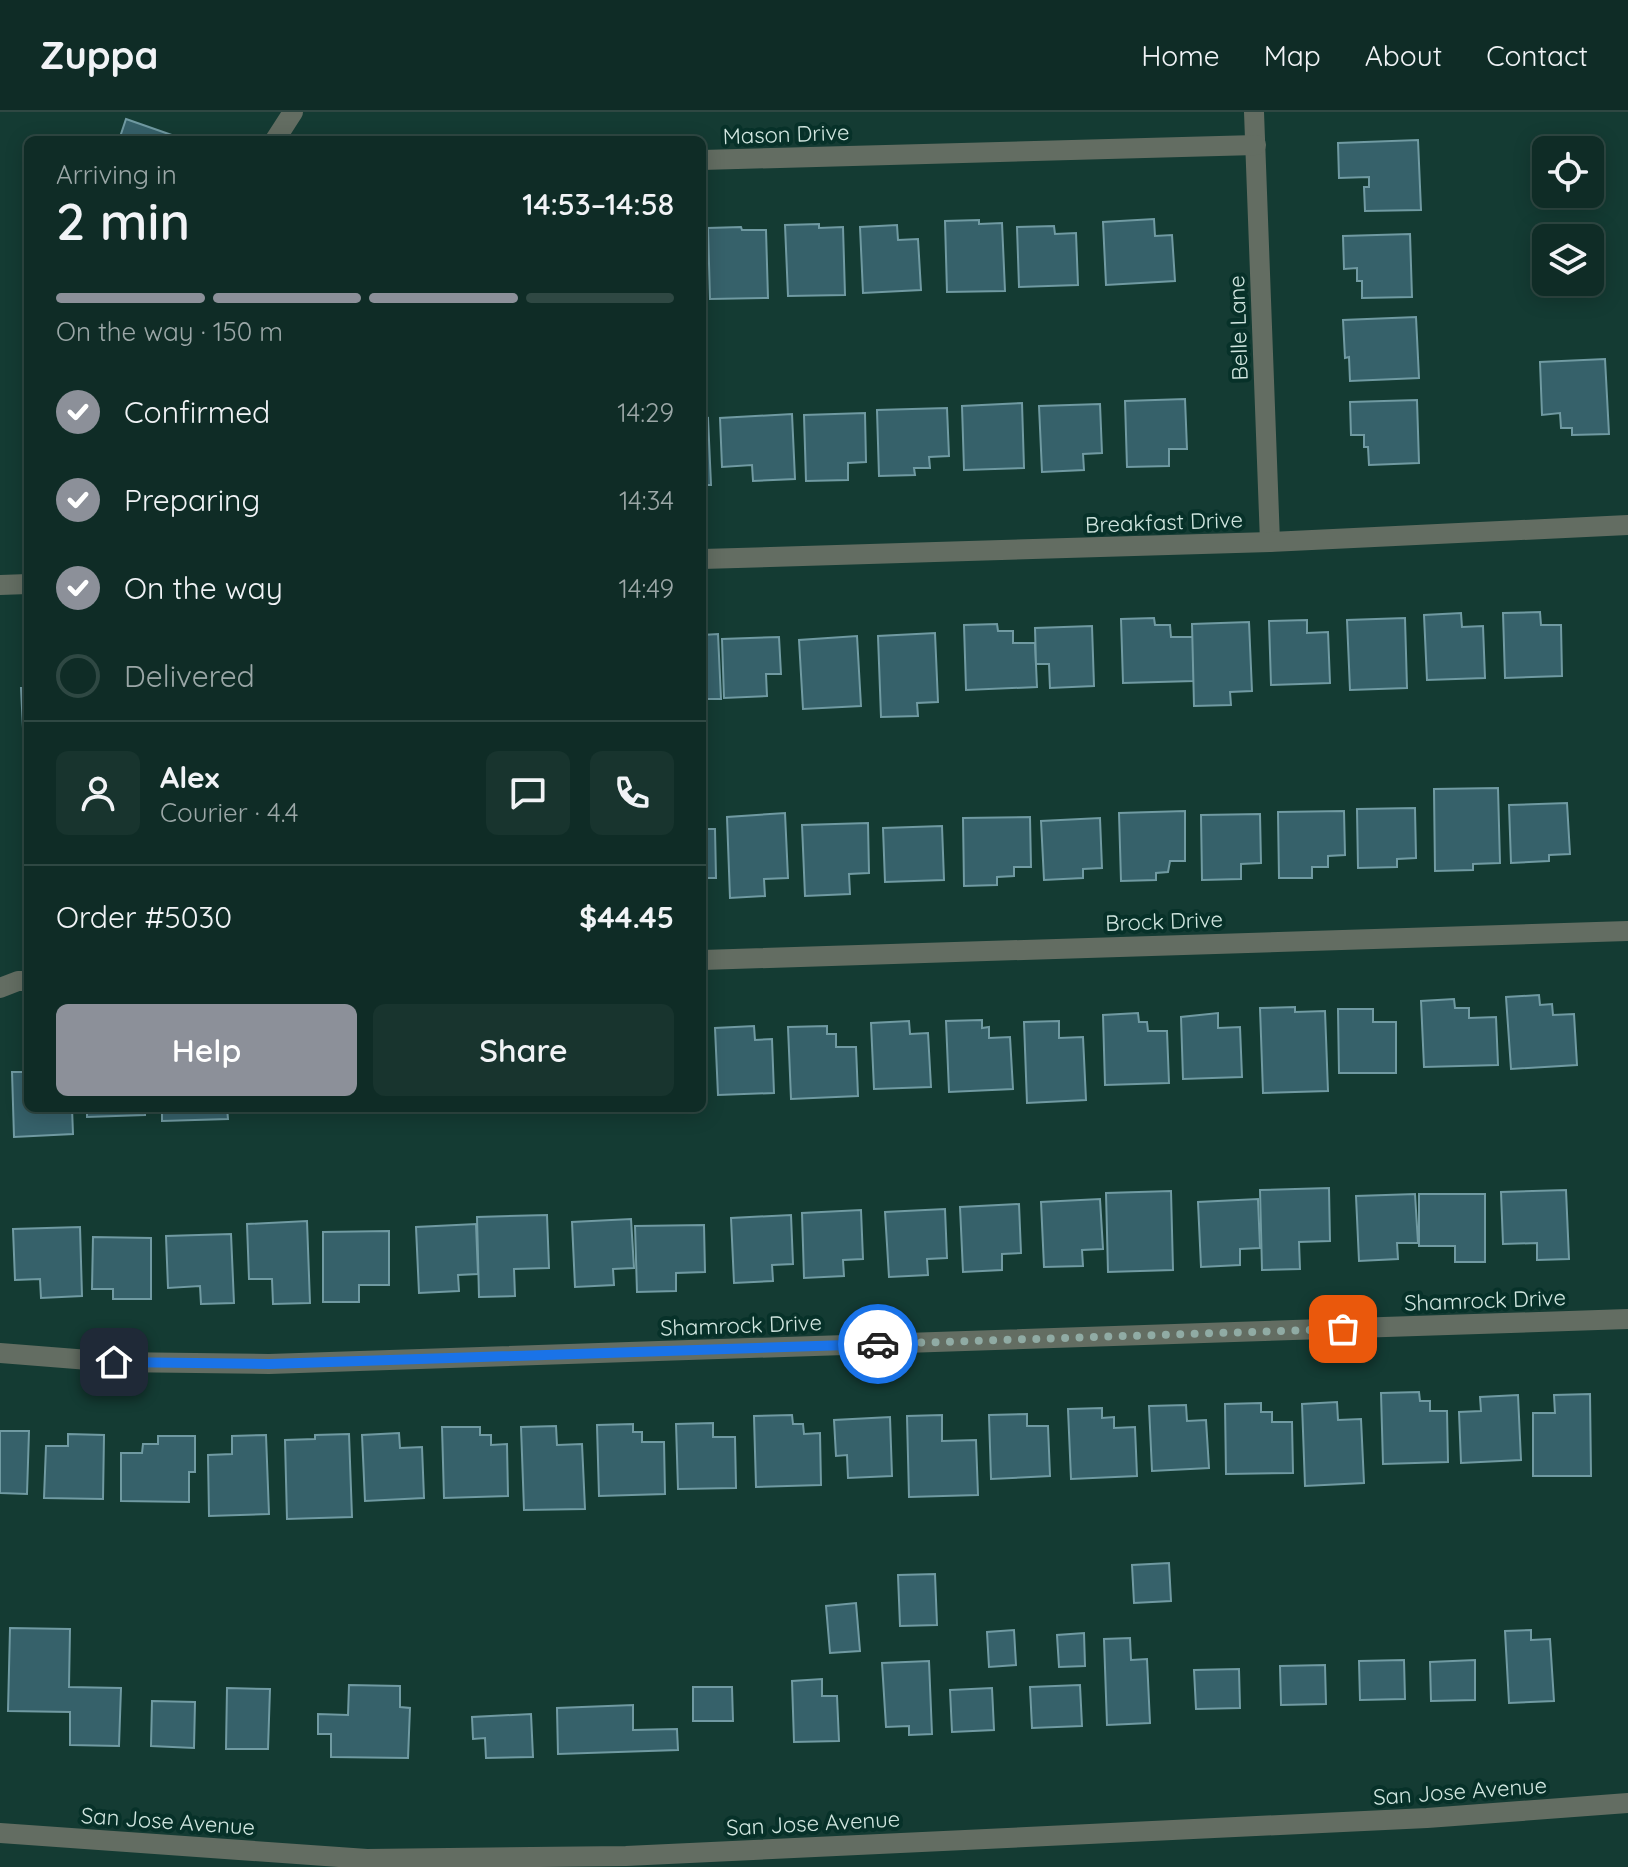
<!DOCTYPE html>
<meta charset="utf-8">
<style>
:root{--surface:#0f2c26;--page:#18342e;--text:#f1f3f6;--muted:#9ba7a7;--line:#2f4843;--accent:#8c9099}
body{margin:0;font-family:Quicksand,sans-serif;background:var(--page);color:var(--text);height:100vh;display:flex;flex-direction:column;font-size:30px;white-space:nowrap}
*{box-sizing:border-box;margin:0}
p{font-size:26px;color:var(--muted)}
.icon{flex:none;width:44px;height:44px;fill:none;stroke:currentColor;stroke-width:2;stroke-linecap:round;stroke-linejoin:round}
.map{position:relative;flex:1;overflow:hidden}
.panel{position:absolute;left:24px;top:24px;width:682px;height:976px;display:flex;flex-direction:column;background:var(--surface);border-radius:12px;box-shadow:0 4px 20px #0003,0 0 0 2px var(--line)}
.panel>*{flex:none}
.controls{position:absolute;left:1532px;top:24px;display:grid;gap:16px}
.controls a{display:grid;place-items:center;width:72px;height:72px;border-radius:12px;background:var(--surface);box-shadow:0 4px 20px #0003,0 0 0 2px var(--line);font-size:40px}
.pin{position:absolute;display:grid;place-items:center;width:68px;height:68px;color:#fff;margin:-34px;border-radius:16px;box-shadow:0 4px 12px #0006}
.courier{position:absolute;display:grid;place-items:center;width:80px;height:80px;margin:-40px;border:6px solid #1a73e8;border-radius:50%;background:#fff;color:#222;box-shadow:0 2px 10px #0007}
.head em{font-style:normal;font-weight:600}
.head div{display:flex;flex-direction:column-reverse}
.head{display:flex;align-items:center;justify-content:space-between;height:136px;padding:0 32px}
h1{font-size:52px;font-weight:600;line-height:60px}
.bar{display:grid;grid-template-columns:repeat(4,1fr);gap:12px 8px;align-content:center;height:96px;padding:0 32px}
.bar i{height:10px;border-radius:6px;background:var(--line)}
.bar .on{background:var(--accent)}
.bar p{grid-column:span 4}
.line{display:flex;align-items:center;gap:20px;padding:0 32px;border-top:2px solid var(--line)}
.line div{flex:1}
.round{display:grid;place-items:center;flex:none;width:84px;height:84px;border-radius:12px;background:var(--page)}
ol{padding:0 32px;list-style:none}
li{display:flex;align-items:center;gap:24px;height:88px}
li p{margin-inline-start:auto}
li .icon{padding:8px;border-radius:50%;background:var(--accent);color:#fff;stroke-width:4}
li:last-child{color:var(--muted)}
li i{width:44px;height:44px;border:4px solid var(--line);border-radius:50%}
.primary-button{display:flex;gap:16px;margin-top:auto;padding:16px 32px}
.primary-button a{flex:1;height:92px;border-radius:12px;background:var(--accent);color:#fff;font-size:32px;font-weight:600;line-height:92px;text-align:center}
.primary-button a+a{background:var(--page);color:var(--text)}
header{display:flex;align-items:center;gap:48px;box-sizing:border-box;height:112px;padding:0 40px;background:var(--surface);border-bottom:2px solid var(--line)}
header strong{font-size:38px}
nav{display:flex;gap:44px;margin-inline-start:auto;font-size:28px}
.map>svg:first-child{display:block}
.building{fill:#36616a;stroke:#709aa2;stroke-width:2}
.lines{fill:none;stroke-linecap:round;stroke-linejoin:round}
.minor{stroke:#636d62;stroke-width:20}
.done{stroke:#90aba4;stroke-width:8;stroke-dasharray:0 14.4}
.route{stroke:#1a73e8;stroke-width:10}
.labels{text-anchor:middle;stroke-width:8;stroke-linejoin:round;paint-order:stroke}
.street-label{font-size:22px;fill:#d2e7e1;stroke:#073129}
</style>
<header>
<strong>Zuppa</strong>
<nav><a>Home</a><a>Map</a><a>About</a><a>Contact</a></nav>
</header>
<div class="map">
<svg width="1628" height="1755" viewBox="0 0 1628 1755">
<rect width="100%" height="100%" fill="#143b33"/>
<!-- building -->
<g class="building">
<polygon points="126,7 186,28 119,28"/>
<polygon points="1418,28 1421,98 1365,99 1364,75 1369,75 1369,65 1339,66 1338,31"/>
<polygon points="1154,107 1155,124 1172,123 1175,169 1106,173 1103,110"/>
<polygon points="979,108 979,112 1002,111 1005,179 947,180 945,109"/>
<polygon points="819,112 819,116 843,115 845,183 788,184 785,113"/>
<polygon points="897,113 898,128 918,127 921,178 863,181 860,115"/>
<polygon points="1054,114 1055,122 1076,121 1078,173 1019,175 1017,115"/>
<polygon points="741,115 742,118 766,118 768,186 710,187 708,116"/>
<polygon points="1410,122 1412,185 1362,186 1362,169 1357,169 1357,156 1344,157 1343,124"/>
<polygon points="1416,205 1419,266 1350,269 1349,245 1345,246 1343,208"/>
<polygon points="1605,247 1609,322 1572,323 1572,316 1561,316 1560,301 1542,303 1540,250"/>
<polygon points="1185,287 1187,337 1169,337 1169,354 1127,355 1125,289"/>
<polygon points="1417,288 1419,351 1369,353 1368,335 1364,335 1364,323 1351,323 1350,290"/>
<polygon points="1022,291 1024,356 964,358 962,294"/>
<polygon points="1100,292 1102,341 1083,342 1084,358 1042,360 1039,294"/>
<polygon points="947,296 949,344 929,345 930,356 914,356 915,363 879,364 877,298"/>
<polygon points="865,301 866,350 848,351 848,368 806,369 804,303"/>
<polygon points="792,302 795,367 753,369 752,353 722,355 720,306"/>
<polygon points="708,306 711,373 702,373 702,307"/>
<polygon points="1540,500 1541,513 1561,513 1562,564 1505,566 1503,501"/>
<polygon points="1461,501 1462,515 1483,514 1485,566 1427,568 1424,503"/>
<polygon points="1154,506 1155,513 1170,513 1171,525 1193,525 1194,569 1123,571 1121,507"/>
<polygon points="1405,506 1407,576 1350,578 1347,508"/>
<polygon points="1307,508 1307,521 1328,520 1330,571 1271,573 1269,509"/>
<polygon points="1249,510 1252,579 1230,580 1231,593 1194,594 1192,512"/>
<polygon points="997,512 998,519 1013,519 1013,531 1035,531 1037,575 966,578 964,513"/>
<polygon points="1092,514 1094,574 1050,576 1049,552 1036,552 1035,516"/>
<polygon points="935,521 938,590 917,591 918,604 881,605 878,524"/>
<polygon points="718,522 721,587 702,587 702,523"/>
<polygon points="857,524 861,594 803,597 799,528"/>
<polygon points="779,525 781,562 766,562 767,584 724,586 722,527"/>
<polygon points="21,576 28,576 28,616 23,616"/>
<polygon points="1498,676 1500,751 1473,752 1473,758 1435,759 1434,677"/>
<polygon points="1567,691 1570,742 1549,743 1549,749 1511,751 1509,693"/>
<polygon points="1415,696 1416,746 1397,747 1397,755 1358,756 1357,697"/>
<polygon points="1185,699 1185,749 1170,749 1168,760 1156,761 1156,768 1121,769 1119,701"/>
<polygon points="1344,699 1345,743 1328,744 1328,755 1312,755 1312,766 1279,766 1278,700"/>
<polygon points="785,701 788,766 764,767 765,784 730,786 727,705"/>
<polygon points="1260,702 1261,751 1241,752 1241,767 1202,768 1201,703"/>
<polygon points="1030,705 1031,755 1014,755 1014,764 997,765 997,773 964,774 963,706"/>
<polygon points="1100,706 1102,756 1083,757 1083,766 1044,768 1041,709"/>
<polygon points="868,711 869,761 849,762 850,782 805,784 802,713"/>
<polygon points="942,714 944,768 885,770 883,716"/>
<polygon points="702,717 715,717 716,766 702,766"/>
<polygon points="1539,883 1540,893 1552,892 1553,903 1574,902 1577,953 1511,957 1506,885"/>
<polygon points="1454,887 1455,896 1469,896 1469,906 1496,905 1498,953 1424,955 1421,889"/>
<polygon points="1295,895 1295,900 1325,899 1328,979 1263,981 1260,896"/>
<polygon points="1338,897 1373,897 1373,910 1396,910 1396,961 1339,961"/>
<polygon points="1138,901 1139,910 1147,910 1148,919 1167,919 1169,971 1105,973 1103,903"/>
<polygon points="1218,901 1218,916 1240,915 1242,965 1183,967 1181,905"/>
<polygon points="982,908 982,916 989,915 989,926 1010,925 1013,977 949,980 946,909"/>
<polygon points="909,909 910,922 928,921 931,975 874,977 871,911"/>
<polygon points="1059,909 1059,926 1083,925 1086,988 1027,991 1024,910"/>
<polygon points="754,914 755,928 772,927 774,981 718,983 715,916"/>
<polygon points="827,914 827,922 836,922 836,935 856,935 858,984 791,987 788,915"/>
<polygon points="12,960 28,960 28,996 72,996 73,1022 14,1025"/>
<polygon points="87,996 145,996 145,1003 87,1005"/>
<polygon points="162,996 227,996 228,1007 162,1009"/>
<polygon points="1329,1076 1330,1129 1299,1130 1300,1157 1262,1158 1260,1078"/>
<polygon points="1566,1078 1569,1147 1537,1148 1537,1131 1503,1132 1501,1080"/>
<polygon points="1171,1079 1173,1158 1108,1160 1106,1081"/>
<polygon points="1415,1082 1418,1131 1397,1131 1398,1147 1359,1149 1356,1084"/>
<polygon points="1419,1082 1485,1082 1485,1150 1455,1150 1455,1134 1419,1134"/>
<polygon points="1100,1087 1103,1137 1082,1138 1083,1154 1044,1155 1041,1090"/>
<polygon points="1258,1087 1260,1136 1240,1137 1240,1153 1201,1155 1198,1090"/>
<polygon points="1019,1092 1021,1141 1002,1142 1002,1158 963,1160 960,1095"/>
<polygon points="945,1097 947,1146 927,1147 928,1163 889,1165 885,1100"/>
<polygon points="861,1098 863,1147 843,1148 844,1164 804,1166 802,1101"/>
<polygon points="547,1103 549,1156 514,1157 515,1184 479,1185 477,1105"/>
<polygon points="791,1103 793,1152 772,1153 773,1169 734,1171 731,1106"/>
<polygon points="631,1107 634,1156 613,1157 614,1173 575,1175 572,1110"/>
<polygon points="307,1109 310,1191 273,1192 272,1167 249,1167 247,1112"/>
<polygon points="476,1112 478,1162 458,1163 459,1179 419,1181 416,1115"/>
<polygon points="704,1113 705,1160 676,1161 676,1179 637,1180 635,1114"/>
<polygon points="80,1115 82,1184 41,1186 40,1167 15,1168 13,1117"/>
<polygon points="389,1119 389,1173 359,1173 359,1190 323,1190 323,1120"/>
<polygon points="231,1122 234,1191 201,1192 200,1174 168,1176 166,1124"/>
<polygon points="93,1125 151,1126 151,1187 113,1187 113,1177 92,1177"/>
<polygon points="1419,1280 1420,1289 1430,1289 1430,1299 1447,1299 1448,1350 1383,1352 1381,1281"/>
<polygon points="1590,1282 1591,1364 1533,1364 1533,1301 1555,1301 1554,1283"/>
<polygon points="1518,1283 1521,1348 1461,1351 1459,1300 1481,1299 1480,1285"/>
<polygon points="1337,1290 1338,1308 1361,1307 1364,1371 1305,1374 1302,1292"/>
<polygon points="1261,1291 1261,1300 1272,1300 1272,1310 1292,1310 1293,1361 1226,1362 1225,1292"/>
<polygon points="1186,1293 1187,1309 1206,1308 1209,1356 1152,1359 1149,1294"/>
<polygon points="1102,1296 1102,1306 1114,1305 1114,1316 1135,1315 1137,1364 1071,1367 1068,1297"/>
<polygon points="1027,1302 1027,1314 1048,1314 1050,1364 991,1367 989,1303"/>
<polygon points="792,1303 793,1312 803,1312 804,1322 820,1321 821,1373 756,1375 754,1304"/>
<polygon points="942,1303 942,1329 976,1328 978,1383 909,1385 907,1304"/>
<polygon points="890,1305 892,1364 848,1366 847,1343 836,1344 834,1308"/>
<polygon points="713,1311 713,1325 735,1325 736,1376 678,1377 676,1312"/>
<polygon points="633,1312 633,1320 642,1320 642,1330 664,1330 665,1382 599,1384 597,1313"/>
<polygon points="556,1314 557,1333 582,1332 585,1397 524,1398 521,1315"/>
<polygon points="442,1315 480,1315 480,1323 491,1323 491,1333 507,1332 508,1384 444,1386"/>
<polygon points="0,1319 29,1319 27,1382 0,1381"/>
<polygon points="399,1321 400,1336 422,1335 424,1386 365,1389 362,1323"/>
<polygon points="68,1322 104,1323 103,1387 44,1386 46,1334 68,1334"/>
<polygon points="349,1322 352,1405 287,1407 285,1328 315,1327 315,1323"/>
<polygon points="266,1323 269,1402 209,1404 208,1343 232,1342 232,1324"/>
<polygon points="158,1324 195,1324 195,1360 189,1360 189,1390 121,1389 121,1341 142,1341 143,1332 158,1332"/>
<polygon points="1169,1451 1171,1489 1134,1491 1132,1453"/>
<polygon points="935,1462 937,1513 900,1514 898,1463"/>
<polygon points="856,1491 860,1539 830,1541 826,1494"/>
<polygon points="10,1516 70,1517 69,1575 121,1576 119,1634 70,1633 70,1600 8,1599"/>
<polygon points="1014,1518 1016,1553 989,1555 987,1520"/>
<polygon points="1531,1518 1531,1528 1550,1527 1554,1589 1509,1591 1505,1519"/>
<polygon points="1084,1521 1085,1554 1059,1555 1057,1523"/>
<polygon points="1130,1526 1131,1548 1147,1547 1150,1611 1107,1613 1104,1527"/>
<polygon points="1404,1548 1405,1587 1360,1588 1359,1549"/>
<polygon points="1475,1548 1475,1588 1431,1589 1430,1550"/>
<polygon points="929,1549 932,1622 909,1623 909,1614 886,1615 882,1551"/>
<polygon points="1325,1553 1326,1592 1281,1593 1280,1554"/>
<polygon points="1239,1557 1240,1596 1196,1597 1194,1558"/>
<polygon points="822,1567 822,1584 837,1584 839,1629 794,1630 792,1569"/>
<polygon points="349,1573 400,1574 400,1595 410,1596 408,1646 331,1645 331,1622 318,1622 318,1602 348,1603"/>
<polygon points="1080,1573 1082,1614 1032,1616 1030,1575"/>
<polygon points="693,1575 732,1575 733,1609 693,1609"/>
<polygon points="227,1576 270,1577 268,1637 226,1637"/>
<polygon points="992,1576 994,1618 952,1620 950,1578"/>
<polygon points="152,1589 195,1590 194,1636 151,1634"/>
<polygon points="633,1593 633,1618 677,1617 678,1638 558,1642 557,1596"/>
<polygon points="531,1602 533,1645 486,1646 485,1626 473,1627 472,1605"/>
</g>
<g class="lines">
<!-- minor -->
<g class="minor">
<polyline points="1254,0 1270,430"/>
<polyline points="275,28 293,0"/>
<polyline points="702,48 1256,33"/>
<polyline points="702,447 1270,430 1628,413"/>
<polyline points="0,473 28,472"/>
<polyline points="702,848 1628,819"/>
<polyline points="0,876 18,869 28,869"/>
<polyline points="0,1241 114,1250 269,1252 1628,1207"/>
<polyline points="0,1721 367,1747 626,1744 1427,1706 1628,1691"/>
</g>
</g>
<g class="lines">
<!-- done -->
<polyline class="done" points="878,1232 1343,1217"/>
<!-- route -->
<polyline class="route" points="114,1250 269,1252 878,1232"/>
</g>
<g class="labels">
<!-- street labels -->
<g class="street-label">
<text transform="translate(786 22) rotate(-2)" y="8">Mason Drive</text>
<text transform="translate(1238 216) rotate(-92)" y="8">Belle Lane</text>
<text transform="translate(1164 410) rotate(-2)" y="8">Breakfast Drive</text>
<text transform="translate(1164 809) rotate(-2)" y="8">Brock Drive</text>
<text transform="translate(1485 1188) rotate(-2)" y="8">Shamrock Drive</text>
<text transform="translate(741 1213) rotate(-2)" y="8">Shamrock Drive</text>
<text transform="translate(1460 1679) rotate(-4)" y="8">San Jose Avenue</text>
<text transform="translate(168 1709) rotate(4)" y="8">San Jose Avenue</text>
<text transform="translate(813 1711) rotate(-3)" y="8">San Jose Avenue</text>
</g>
</g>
</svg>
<div class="controls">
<a><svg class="icon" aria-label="locate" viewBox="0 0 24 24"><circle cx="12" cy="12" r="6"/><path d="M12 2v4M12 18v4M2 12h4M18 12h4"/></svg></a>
<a><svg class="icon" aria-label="layers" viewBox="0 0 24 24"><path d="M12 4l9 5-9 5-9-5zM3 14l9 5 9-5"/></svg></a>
</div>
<div class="pin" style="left:1343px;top:1217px;background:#ea580c"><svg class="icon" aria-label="bag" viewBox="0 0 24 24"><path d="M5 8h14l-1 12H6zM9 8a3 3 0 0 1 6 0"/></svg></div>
<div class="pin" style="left:114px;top:1250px;background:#1f2937"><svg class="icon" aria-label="home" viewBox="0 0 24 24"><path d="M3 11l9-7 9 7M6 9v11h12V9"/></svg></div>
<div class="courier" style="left:878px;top:1232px"><svg class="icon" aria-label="car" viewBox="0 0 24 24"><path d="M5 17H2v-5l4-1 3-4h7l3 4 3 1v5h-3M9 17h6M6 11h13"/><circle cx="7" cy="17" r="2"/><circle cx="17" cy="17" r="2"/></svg></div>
<section class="panel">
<div class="head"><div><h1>2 min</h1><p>Arriving in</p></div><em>14:53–14:58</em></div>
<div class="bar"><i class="on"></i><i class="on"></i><i class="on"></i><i></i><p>On the way · 150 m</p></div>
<ol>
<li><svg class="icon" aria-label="check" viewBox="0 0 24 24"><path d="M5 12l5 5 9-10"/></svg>Confirmed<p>14:29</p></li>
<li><svg class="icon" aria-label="check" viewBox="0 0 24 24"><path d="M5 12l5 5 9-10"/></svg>Preparing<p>14:34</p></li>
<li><svg class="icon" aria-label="check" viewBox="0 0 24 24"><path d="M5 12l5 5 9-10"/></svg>On the way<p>14:49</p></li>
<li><i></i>Delivered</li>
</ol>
<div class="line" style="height:144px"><a class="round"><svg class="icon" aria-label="person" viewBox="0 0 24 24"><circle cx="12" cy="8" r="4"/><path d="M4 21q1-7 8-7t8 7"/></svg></a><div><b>Alex</b><p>Courier · 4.4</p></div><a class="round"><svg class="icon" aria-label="chat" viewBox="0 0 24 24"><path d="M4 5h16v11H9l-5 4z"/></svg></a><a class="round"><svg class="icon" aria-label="phone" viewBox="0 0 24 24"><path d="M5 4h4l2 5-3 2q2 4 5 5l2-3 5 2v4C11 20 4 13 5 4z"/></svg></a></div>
<div class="line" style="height:104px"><div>Order #5030</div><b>$44.45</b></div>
<div class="primary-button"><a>Help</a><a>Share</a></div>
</section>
</div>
